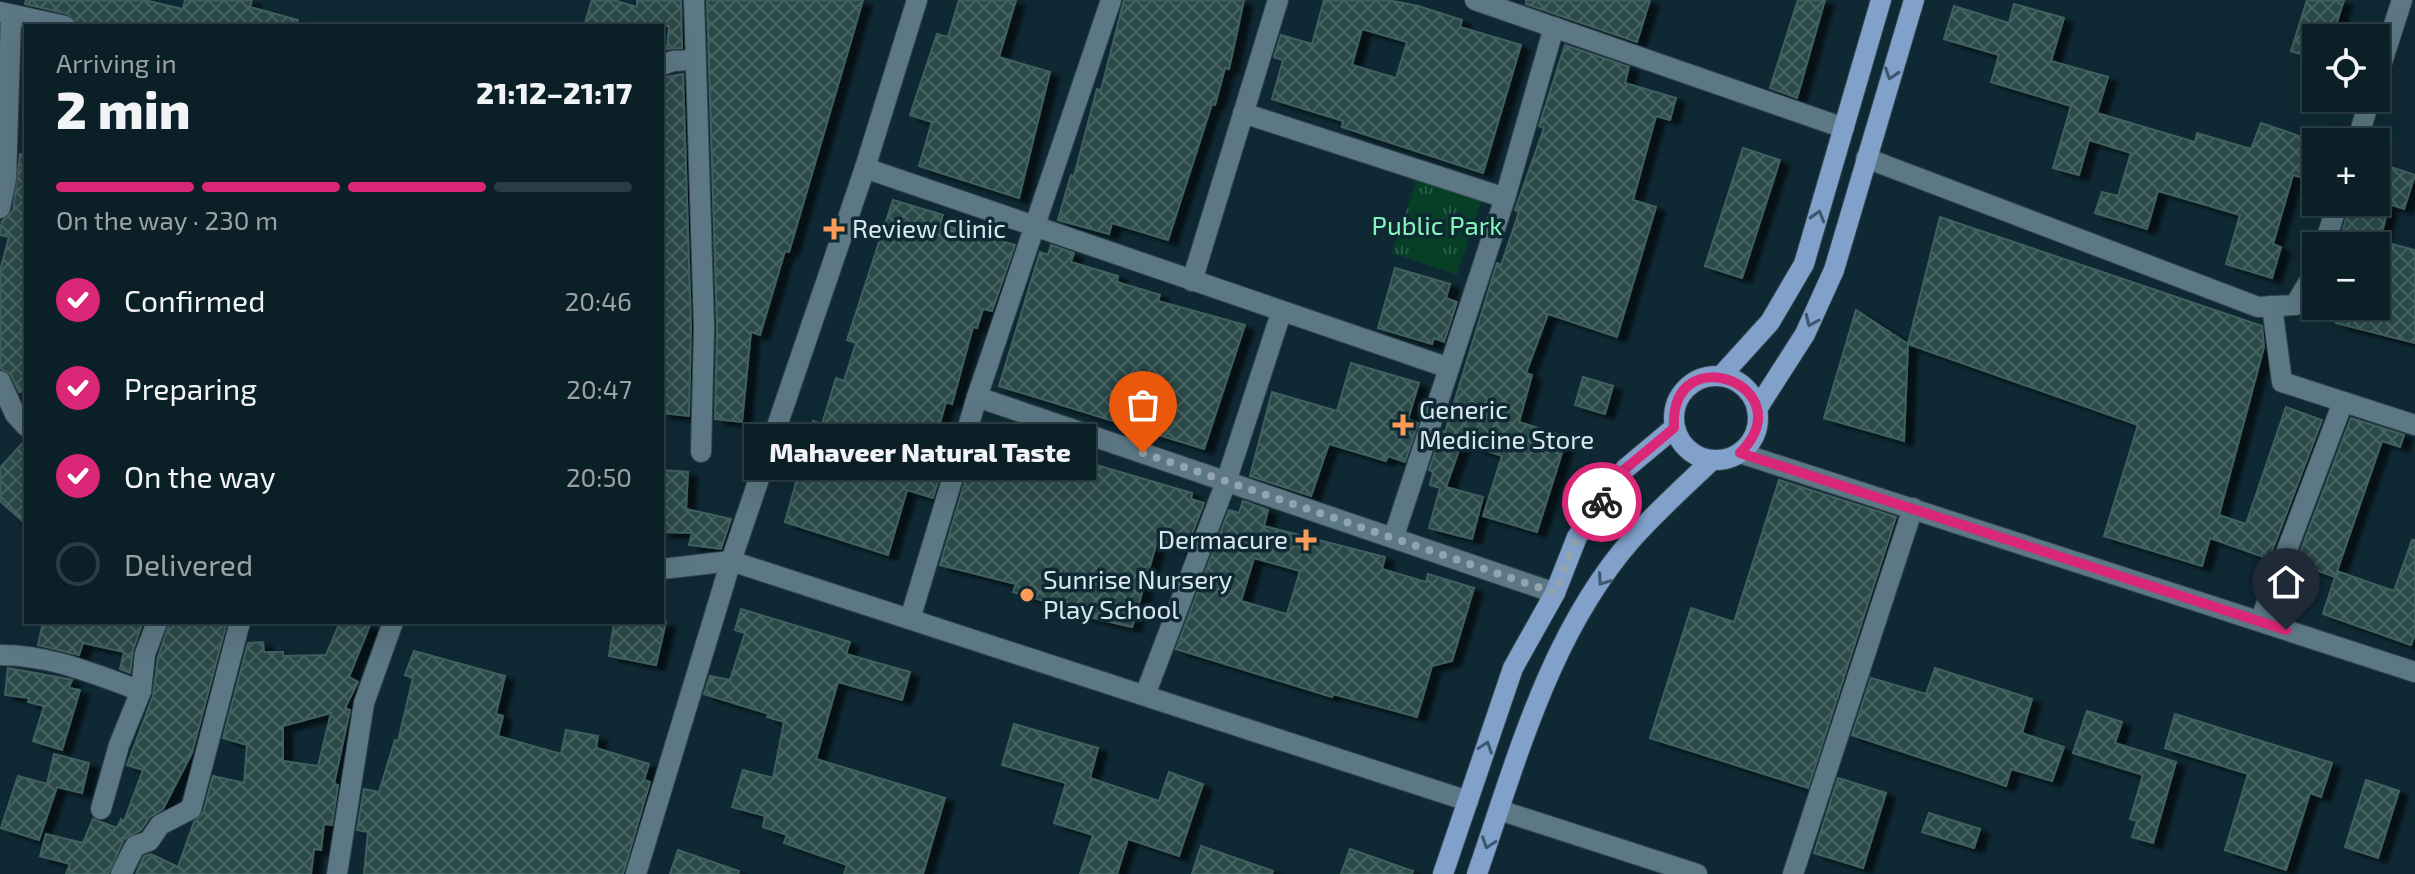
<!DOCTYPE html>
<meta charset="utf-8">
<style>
:root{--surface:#0b1f27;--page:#14272f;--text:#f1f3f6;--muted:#9aa2a7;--line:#2b3d44;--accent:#db2777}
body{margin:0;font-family:"Exo 2",sans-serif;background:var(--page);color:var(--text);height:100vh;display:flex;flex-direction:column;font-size:30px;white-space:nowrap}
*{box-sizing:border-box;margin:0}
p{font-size:26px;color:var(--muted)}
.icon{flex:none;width:44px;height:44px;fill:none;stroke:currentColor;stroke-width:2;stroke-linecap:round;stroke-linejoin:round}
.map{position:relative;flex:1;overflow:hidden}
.side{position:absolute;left:24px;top:24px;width:640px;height:600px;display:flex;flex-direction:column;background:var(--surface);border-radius:0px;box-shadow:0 8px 32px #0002,0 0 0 2px var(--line)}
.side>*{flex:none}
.buttons{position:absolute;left:2302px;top:24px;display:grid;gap:16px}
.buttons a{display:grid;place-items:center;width:88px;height:88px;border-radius:0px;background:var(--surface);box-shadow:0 8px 32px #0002,0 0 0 2px var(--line);font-size:40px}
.pin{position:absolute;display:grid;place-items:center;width:68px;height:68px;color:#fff;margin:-82px -34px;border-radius:50% 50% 50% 0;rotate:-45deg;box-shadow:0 0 8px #0007}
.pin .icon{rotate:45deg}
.courier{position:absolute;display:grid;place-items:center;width:80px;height:80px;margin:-40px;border:6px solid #db2777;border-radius:50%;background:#fff;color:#222;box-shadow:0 2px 10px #0007}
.bubble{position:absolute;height:56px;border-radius:0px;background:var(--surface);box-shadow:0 8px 32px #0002,0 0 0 2px var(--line);font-size:26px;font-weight:800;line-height:56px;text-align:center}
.head em{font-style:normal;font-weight:800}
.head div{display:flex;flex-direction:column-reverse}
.head{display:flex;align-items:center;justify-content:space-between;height:136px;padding:0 32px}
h1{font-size:52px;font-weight:800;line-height:60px}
.bar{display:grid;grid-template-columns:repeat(4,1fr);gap:12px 8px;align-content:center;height:96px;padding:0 32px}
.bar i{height:10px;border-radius:6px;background:var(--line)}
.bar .selected{background:var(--accent)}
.bar p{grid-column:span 4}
ol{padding:0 32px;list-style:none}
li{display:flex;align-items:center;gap:24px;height:88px}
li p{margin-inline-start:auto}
li .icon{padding:8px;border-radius:50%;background:var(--accent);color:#fff;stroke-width:4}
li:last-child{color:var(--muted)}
li i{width:44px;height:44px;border:4px solid var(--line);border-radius:50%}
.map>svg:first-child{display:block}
.grass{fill:url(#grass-tufts)}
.building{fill:url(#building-cross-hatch);stroke:#416160;stroke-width:2;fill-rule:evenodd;filter:url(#shadow)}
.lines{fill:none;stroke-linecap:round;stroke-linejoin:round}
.minor-casing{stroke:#34454e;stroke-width:22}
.major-casing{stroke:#34454e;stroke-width:22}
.minor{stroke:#5c7884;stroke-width:20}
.major{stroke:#81a1cb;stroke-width:20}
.oneway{stroke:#3d5970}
.done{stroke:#92a4ad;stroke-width:8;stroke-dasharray:0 14.4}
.route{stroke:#db2777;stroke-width:10}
.poi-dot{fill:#fe9c57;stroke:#0f2934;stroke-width:3}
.labels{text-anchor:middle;stroke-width:7;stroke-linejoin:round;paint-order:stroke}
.park-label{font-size:26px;fill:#85f5b8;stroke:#0f2934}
.poi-label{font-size:26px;fill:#d8e7ee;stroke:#0f2934;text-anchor:start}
</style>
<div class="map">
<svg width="2415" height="874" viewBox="0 0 2415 874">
<defs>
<pattern id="grass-tufts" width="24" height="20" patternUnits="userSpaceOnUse" patternTransform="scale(2)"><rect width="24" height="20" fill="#063f26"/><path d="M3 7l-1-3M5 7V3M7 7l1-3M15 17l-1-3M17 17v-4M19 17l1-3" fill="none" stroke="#2a5b46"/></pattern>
<pattern id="building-cross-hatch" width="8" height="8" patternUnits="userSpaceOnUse" patternTransform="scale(2)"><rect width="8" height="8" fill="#2a4948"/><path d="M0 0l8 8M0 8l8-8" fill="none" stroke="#486363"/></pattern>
<filter id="shadow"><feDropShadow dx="9" dy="5" stdDeviation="2" flood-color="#0009"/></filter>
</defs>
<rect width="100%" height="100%" fill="#0f2934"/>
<!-- grass -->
<polygon class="grass" points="1418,177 1482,199 1457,275 1392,253"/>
<!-- building -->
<g class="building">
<polygon points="26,0 144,0 183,9 185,0 252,0 250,7 298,20 297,26 78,26 68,14 25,4"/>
<polygon points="592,0 613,0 637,7 637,0 681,0 682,48 667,49 669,26 584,26"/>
<polygon points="707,0 863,0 789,252 785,251 760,335 751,332 742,422 715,419 717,327"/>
<polygon points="959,0 1016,0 999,57 1050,72 1019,198 919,166 932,122 910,115 937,34 948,37"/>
<polygon points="1124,0 1244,0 1229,69 1225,68 1215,105 1212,104 1168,240 1112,223 1109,234 1058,220 1071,175 1074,176 1097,89 1101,90"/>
<path d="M1324,0h64l30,6 44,14 -2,7 61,18 -38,128 -141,-46 1,-6 -71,-22 11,-39 -9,-3 7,-22 31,9zM1362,29l45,13 -11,36 -44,-13z"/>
<polygon points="1526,0 1650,0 1637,42 1526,4"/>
<polygon points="1798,0 1825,0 1797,98 1770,88"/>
<polygon points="2307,0 2344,0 2332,38 2316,38 2316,59 2291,51"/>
<polygon points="2014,4 2064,18 2051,61 2108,77 2097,113 2195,142 2197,133 2251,149 2261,123 2311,140 2300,177 2293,175 2273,244 2281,247 2272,278 2226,264 2240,215 2158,191 2147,229 2095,213 2102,192 2118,196 2131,153 2089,140 2079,175 2053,168 2071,106 1991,82 1999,55 1944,39 1954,6 2009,23"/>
<polygon points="1565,45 1629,67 1625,83 1676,98 1670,120 1656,116 1633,200 1656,207 1617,337 1548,314 1526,373 1532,375 1519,422 1567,437 1537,532 1483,516 1502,456 1462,442 1446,487 1483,497 1472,539 1429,528 1440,488 1430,485 1433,472 1429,470 1442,431 1445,432 1497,263 1501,265 1519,212 1515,210 1544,128 1539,126"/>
<polygon points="683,74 691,327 689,416 662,413 662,93 665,77"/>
<polygon points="1743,148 1780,160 1742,278 1705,266"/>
<polygon points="20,154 26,154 26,328 21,328 26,390 19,392 11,375 0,368 0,271 9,237 0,235 0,229 2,221 13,211"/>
<polygon points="2376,162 2415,175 2404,209 2389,204 2380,241 2415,250 2415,343 2336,323 2340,306 2376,306 2376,246 2356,246 2359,233 2343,229 2351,202 2384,202 2376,199"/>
<polygon points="893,200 943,215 940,224 1015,245 992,311 983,309 977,328 973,327 952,404 946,402 929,461 943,465 933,498 907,490 888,555 785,522 813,421 822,424 836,378 844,381 856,343 847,340"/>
<polygon points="1940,217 2262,326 2264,347 2219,515 2246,524 2286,407 2322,420 2269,559 2210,538 2202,566 2104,536 2138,425 1908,344"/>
<polygon points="1051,245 1074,253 1071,262 1118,276 1117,282 1160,295 1158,301 1245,325 1204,449 999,386 1040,252 1048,255"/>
<polygon points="1395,268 1450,284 1446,298 1457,302 1444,342 1434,338 1432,344 1378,328"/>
<polygon points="1856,310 1908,344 1904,441 1824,418"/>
<polygon points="1351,363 1419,383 1408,419 1418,423 1405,462 1388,456 1386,461 1329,444 1311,496 1250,476 1272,392 1337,411"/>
<polygon points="1583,377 1613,386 1605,414 1575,405"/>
<polygon points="2351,418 2404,435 2400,447 2382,441 2335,577 2296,563"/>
<polygon points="980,431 1192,493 1191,499 1204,503 1186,550 1157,542 1132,627 1059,610 1061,606 1013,592 1016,584 940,565"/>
<polygon points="26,439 26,524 0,501 0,468"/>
<polygon points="662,470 688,472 686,509 731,519 721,549 689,545 692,533 662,532"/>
<polygon points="1779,480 1896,517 1808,788 1650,738 1691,608 1734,622"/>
<path d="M1243,501l25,9 -4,16 121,31 -3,12 44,13 2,-8 46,14 -22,73 -20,5 -15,51 -84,-23 -1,3 -156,-48 53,-139 10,3zM1254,558l46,13 -13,43 -46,-13z"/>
<polygon points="2412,540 2415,540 2415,634 2411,645 2323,614 2337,571 2394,591"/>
<polygon points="741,609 850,642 846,654 910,672 902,700 838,682 816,759 945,798 923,874 844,874 847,865 784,843 787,835 763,827 765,816 732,807 743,770 773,778 784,722 767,717 769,714 704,694 710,676 730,680 745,633 735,630"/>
<polygon points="43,622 143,622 133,650 130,673 120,669 124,652 83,643 79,655 38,645"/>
<polygon points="170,622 226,626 192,753 163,809 150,817 141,830 124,839 108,874 66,874 70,864 40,856 46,834 83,843 93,819 117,828 121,819 124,821 143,770 127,765 153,696 158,657"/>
<path d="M340,622l30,3 -21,52 9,5 -13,26 5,2 -16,74 4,1 -6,40 -8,-1 -3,26 -7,-1 -3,25h-175l8,-18 7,-2 27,13 16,-45 9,-9 10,-37 31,7 3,-38 -24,-7 25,-95 15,-1 1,10h19v4l43,-1zM331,713l-13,53 -35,-5v-35z"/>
<polygon points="614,622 666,622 656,665 609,656"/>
<polygon points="414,651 505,676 496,714 503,716 498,736 561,754 566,730 598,736 596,748 649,764 644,780 650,782 623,874 364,874 368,832 357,830 364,789 379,792 395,740 398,741 413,678 405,675"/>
<polygon points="8,668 68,679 72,680 69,688 80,690 62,750 33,741 44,706 28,702 29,698 5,695"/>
<polygon points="1935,668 2032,699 2022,733 2064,747 2052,781 2011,769 2006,786 1852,735 1871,678 1926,694"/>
<polygon points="2087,711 2122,722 2115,743 2176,762 2153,843 2132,837 2137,821 2130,819 2143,775 2073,753"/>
<polygon points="2175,714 2332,763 2321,797 2310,793 2286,870 2225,850 2248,774 2165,748"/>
<polygon points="1014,724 1098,748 1090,778 1159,801 1169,772 1203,784 1179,856 1128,839 1117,874 1080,874 1093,835 1054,823 1066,783 1002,765"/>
<polygon points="54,754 89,763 82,793 57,787 39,840 1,828 18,776 47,784"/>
<polygon points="1838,778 1886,793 1863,868 1814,853"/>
<polygon points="2366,780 2399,791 2378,858 2345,847"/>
<polygon points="1929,813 1980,829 1974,848 1922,832"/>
<polygon points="1201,846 1273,871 1272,874 1192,874"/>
<polygon points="1350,849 1413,871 1412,874 1341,874"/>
<polygon points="678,850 739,871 738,874 670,874"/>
</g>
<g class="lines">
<defs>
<g id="minor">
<polyline points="694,0 704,327 701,452"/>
<polyline points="1475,0 1844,128"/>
<polyline points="0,12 65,26"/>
<polyline points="662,65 673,61 694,60"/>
<polyline points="2376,81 2402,0"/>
<polyline points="1243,113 1505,198"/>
<polyline points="2357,142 2370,98"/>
<polyline points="1866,158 2258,307 2295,305 2316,270"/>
<polyline points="865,168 1449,368"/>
<polyline points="0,208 6,179 11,15"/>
<polyline points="2324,246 2338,202"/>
<polyline points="1192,281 1278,0"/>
<polyline points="2272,306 2282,382 2415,425"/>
<polyline points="0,381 15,414 26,426"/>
<polyline points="977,397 1555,593"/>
<polyline points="1740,453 2415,672"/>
<polyline points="1394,536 1505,198 1554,27"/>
<polyline points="662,569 731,561 1468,801"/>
<polyline points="910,619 977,397 1111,0"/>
<polyline points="2260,621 2343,402"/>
<path d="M0,655c51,0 94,19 141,36"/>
<polyline points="1145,695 1226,482 1281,313"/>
<polyline points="101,809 119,745 141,691 145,654 157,622"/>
<polyline points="1499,810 1697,874"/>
<polyline points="121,874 135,846 149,841 160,825 191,809 240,622"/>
<polyline points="337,874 364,703 393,622"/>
<polyline points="636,874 731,561 865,168 917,0"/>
<polyline points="1793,874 1913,508"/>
</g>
<g id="major">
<circle cx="1716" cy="418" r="42"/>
<polyline points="1721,376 1770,322 1804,264 1881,0"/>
<polyline points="1757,409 1805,334 1834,270 1914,0"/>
<polyline points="1443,874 1513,668 1555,593 1577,537 1625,469 1674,428"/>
<path d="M1477,874c40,-115 73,-242 156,-336 24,-27 52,-52 78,-77"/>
</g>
</defs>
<!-- minor casing -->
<use href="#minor" class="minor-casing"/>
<!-- major casing -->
<use href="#major" class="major-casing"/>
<!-- minor -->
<use href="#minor" class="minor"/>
<!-- major -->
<use href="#major" class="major"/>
</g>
<!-- one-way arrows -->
<defs><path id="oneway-chevron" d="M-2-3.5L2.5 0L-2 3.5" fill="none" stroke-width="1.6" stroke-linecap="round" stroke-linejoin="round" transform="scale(2)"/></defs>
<g class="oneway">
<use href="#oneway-chevron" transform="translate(1891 74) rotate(108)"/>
<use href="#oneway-chevron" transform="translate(1818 216) rotate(-74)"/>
<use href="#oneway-chevron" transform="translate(1811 321) rotate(114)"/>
<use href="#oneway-chevron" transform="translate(1603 580) rotate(125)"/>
<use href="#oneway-chevron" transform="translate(1486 747) rotate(-71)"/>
<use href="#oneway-chevron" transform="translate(1488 843) rotate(109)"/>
</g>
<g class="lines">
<!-- done -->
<polyline class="done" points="1143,453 1555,593 1577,537 1602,502"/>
<!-- route -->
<path class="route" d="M1602,502l23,-33 49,-41c-5,-93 132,-42 66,25l546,177"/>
</g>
<!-- markers -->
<g class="poi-dot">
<path d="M830 217h8v8h8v8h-8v8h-8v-8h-8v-8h8z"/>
<path d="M1399 413h8v8h8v8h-8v8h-8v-8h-8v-8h8z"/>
<path d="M1302 528h8v8h8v8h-8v8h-8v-8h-8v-8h8z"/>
<circle cx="1027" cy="595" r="8"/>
</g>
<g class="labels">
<!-- park labels -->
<g class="park-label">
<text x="1437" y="235">Public Park</text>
</g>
<!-- poi labels -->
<g class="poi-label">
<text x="852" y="238">Review Clinic</text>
<text x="1419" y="419">Generic<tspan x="1419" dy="30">Medicine Store</tspan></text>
<text x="1288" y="549" text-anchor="end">Dermacure</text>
<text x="1043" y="589">Sunrise Nursery<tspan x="1043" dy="30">Play School</tspan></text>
</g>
</g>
</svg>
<div class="buttons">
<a><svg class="icon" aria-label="locate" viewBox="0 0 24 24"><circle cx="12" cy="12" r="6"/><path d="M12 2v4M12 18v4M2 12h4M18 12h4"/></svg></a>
<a>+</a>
<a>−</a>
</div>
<div class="pin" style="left:1143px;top:453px;background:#ea580c"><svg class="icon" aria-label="bag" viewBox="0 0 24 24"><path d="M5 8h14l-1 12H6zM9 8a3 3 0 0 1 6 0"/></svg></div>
<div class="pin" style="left:2286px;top:630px;background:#1f2937"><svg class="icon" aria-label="home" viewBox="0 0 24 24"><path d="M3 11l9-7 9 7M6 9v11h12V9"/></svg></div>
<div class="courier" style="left:1602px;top:502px"><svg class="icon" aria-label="bike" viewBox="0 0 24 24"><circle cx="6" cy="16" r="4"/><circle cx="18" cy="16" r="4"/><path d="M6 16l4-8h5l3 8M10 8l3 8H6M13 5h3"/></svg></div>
<div class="bubble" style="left:744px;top:424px;width:352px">Mahaveer Natural Taste</div>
<section class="side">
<div class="head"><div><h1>2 min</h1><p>Arriving in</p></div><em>21:12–21:17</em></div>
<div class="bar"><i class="selected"></i><i class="selected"></i><i class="selected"></i><i></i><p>On the way · 230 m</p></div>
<ol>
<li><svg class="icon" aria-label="check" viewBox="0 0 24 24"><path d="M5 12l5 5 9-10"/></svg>Confirmed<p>20:46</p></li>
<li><svg class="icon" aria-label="check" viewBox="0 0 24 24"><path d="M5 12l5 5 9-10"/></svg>Preparing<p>20:47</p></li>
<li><svg class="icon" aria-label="check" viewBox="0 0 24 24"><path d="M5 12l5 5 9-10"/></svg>On the way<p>20:50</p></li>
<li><i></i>Delivered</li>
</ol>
</section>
</div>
